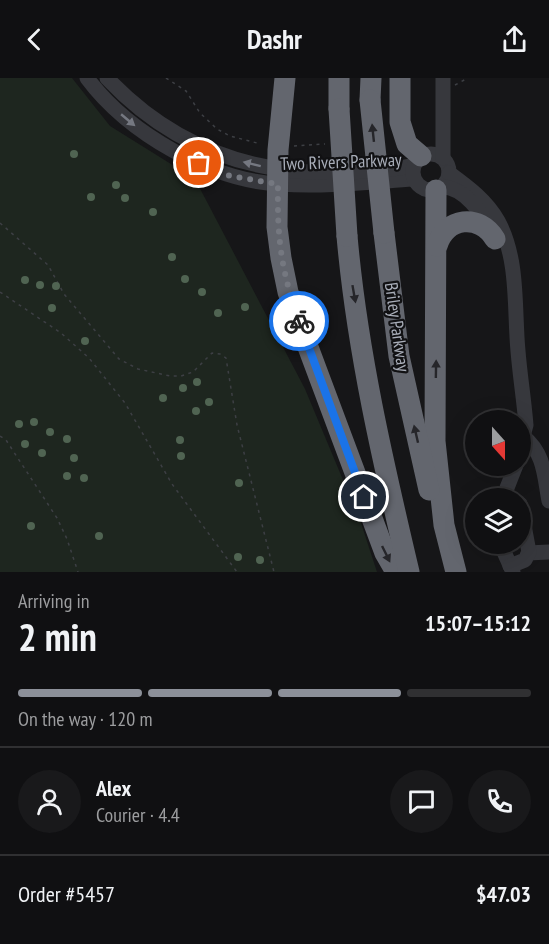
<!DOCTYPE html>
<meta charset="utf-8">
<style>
:root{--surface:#101012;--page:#19191b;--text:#f1f3f6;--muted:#9c9d9f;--line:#303032;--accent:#8c9099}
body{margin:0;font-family:"PT Sans Narrow",sans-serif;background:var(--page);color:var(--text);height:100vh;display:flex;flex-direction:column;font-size:22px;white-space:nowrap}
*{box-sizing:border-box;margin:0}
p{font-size:20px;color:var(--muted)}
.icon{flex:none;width:33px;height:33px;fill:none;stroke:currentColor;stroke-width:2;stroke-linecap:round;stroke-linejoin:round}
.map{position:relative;height:494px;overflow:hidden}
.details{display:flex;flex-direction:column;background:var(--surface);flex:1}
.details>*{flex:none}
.needle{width:39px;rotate:159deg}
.tools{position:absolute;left:465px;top:332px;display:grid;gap:12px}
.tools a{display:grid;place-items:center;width:66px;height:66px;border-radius:50%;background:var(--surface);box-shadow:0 6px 24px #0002,0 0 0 2px var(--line);font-size:30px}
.pin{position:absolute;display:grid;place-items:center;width:51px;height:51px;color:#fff;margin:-26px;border:3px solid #fff;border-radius:50%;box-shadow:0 2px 6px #0007}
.courier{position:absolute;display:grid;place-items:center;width:60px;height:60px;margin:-30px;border:4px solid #1a73e8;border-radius:50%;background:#fff;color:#222;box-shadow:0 2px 8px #0007}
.head em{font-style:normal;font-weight:800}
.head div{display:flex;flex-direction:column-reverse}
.head{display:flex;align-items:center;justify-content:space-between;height:102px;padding:0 18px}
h1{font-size:39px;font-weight:800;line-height:45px}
.bar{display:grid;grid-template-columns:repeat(4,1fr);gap:9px 6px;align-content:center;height:72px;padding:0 18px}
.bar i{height:8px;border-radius:4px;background:var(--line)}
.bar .selected{background:var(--accent)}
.bar p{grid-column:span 4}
.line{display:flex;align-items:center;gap:15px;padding:0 18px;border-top:2px solid var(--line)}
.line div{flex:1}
.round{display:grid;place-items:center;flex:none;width:63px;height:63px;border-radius:32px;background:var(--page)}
header{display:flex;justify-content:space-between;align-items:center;height:78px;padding:0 18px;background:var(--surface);font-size:27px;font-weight:800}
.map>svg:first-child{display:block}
.green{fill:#1e261f}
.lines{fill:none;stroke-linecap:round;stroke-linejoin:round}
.path{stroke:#3d3f44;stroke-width:1.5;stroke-dasharray:3 4.5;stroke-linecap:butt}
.minor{stroke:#37383d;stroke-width:15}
.highway{stroke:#63666e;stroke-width:21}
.highway-bridge{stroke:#63666e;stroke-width:21}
.tree{fill:#506452}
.oneway{fill:#757881}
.oneway2{fill:#26262a}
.done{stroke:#757880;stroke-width:6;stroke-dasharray:0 10.8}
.route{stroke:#1a73e8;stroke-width:8}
.labels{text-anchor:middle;stroke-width:4.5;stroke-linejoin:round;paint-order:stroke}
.street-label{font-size:18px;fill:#a8adb8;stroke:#111113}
</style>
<header><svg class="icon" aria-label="back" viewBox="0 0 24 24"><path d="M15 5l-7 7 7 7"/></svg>Dashr<svg class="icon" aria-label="share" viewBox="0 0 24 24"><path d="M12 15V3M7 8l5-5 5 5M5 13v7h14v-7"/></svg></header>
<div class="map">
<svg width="549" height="494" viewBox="0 0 549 494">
<rect width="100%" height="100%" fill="#161618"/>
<!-- green -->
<polygon class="green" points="0,0 72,0 110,48 195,101 305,311 361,445 377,494 0,494"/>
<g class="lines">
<!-- path -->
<g class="path">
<polyline points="166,0 186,13 200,35 217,51 230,58 261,66"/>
<polyline points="455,7 468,0"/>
<polyline points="294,68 325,66"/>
<polyline points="0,145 48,187 64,216 119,281 138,291 170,298 181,298 193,294 212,275 220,276 226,280 237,347 274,494"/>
<polyline points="0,214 61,255 89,280 125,325 172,406 237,494"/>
<polyline points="0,358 6,362 57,440 67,461 78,494"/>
</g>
<!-- minor -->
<g class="minor">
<path d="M87,0c41,55 124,103 193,106 44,3 89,-2 133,-5"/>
<path d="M107,0c66,70 148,99 243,94 21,-2 43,-1 64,-7"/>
<circle cx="431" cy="94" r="18"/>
<polyline points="443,80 443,0"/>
<path d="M449,95c19,14 37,27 49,48 21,38 16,88 20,130 2,25 6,49 8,74l-6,22"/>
<path d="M442,109c22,0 40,26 49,44"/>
<path d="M523,358c22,18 21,39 26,65"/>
<polyline points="503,420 516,387"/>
<polyline points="500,465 513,494"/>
<polyline points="528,475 549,474"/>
<polyline points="510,488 525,482 529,474 520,426"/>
</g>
<!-- highway -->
<g class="highway">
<polyline points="285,0 278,72 277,149 281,180 288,214 302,253 385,475 396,494"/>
<polyline points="400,0 400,44 407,66 421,78"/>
<polyline points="370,22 371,0"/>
<polyline points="339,31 339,0"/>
<polyline points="436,112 435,363 444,447 456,494"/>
<polyline points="384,155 399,278 429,412"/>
<path d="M347,158c10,114 36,226 62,336"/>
<path d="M437,168c8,-29 43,-33 58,-7"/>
</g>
<!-- highway-bridge -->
<g class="highway-bridge">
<polyline points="370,22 384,155"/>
<polyline points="339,31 347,158"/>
</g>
</g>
<!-- trees -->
<g class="tree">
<circle cx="74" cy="76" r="4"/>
<circle cx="116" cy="107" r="4"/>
<circle cx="91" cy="119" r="4"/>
<circle cx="125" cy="120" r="4"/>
<circle cx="153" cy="134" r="4"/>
<circle cx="172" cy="179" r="4"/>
<circle cx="185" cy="201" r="4"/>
<circle cx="25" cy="202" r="4"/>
<circle cx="40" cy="207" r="4"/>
<circle cx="56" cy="208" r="4"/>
<circle cx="202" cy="214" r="4"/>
<circle cx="245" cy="229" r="4"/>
<circle cx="52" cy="230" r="4"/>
<circle cx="218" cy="235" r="4"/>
<circle cx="85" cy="263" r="4"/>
<circle cx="197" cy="304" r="4"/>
<circle cx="183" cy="310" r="4"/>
<circle cx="163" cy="320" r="4"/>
<circle cx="209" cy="324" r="4"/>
<circle cx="196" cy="333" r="4"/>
<circle cx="34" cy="344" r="4"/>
<circle cx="19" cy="346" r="4"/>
<circle cx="50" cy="354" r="4"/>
<circle cx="67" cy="361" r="4"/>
<circle cx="180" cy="362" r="4"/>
<circle cx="25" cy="366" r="4"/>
<circle cx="42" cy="375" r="4"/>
<circle cx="181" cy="378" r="4"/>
<circle cx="74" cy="380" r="4"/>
<circle cx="67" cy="398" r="4"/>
<circle cx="84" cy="400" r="4"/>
<circle cx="239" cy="405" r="4"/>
<circle cx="31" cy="448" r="4"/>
<circle cx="99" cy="458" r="4"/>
<circle cx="238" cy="479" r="4"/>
<circle cx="260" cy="482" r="4"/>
</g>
<!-- one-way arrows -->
<defs><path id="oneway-solid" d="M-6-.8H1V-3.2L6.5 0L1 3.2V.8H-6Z" transform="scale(1.5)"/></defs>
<g class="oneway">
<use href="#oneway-solid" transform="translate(128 42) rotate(40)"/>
<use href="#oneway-solid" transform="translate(252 86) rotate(-166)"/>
</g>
<g class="oneway2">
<use href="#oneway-solid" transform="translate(373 55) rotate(-96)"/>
<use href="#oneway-solid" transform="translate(354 216) rotate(80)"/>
<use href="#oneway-solid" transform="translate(436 291) rotate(-89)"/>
<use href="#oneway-solid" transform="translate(416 356) rotate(-103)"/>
<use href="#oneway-solid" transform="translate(386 476) rotate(64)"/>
</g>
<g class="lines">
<!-- done -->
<path class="done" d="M199,85l31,13 48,8c-1,54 3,86 21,137"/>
<!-- route -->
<polyline class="route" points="299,243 364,419"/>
</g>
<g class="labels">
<!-- street labels -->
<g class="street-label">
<text transform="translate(341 84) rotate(-2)" y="6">Two Rivers Parkway</text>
<text transform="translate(397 249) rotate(82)" y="6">Briley Parkway</text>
</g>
</g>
</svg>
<div class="tools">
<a><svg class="needle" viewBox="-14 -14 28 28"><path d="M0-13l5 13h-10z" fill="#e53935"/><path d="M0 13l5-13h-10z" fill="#9c9d9f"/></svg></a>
<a><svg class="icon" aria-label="layers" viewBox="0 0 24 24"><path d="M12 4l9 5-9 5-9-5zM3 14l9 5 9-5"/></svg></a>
</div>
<div class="pin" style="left:199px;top:85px;background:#ea580c"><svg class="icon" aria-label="bag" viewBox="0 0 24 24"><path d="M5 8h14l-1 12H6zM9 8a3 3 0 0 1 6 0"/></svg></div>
<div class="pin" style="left:364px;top:419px;background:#1f2937"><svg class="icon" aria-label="home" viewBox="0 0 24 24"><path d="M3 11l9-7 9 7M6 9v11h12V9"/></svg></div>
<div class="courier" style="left:299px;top:243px"><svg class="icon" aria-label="bike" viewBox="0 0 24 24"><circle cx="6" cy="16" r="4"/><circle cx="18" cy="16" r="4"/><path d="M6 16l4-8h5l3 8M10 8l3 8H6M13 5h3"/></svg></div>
</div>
<section class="details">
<div class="head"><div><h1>2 min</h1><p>Arriving in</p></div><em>15:07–15:12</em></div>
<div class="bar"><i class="selected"></i><i class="selected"></i><i class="selected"></i><i></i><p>On the way · 120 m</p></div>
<div class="line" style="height:108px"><a class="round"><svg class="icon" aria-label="person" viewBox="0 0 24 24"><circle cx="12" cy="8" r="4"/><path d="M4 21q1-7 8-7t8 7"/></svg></a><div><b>Alex</b><p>Courier · 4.4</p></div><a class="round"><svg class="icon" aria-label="chat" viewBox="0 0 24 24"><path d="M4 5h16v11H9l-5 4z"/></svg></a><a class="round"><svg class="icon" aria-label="phone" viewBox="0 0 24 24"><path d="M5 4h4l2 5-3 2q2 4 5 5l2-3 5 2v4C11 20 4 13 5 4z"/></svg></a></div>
<div class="line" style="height:78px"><div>Order #5457</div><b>$47.03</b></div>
</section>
